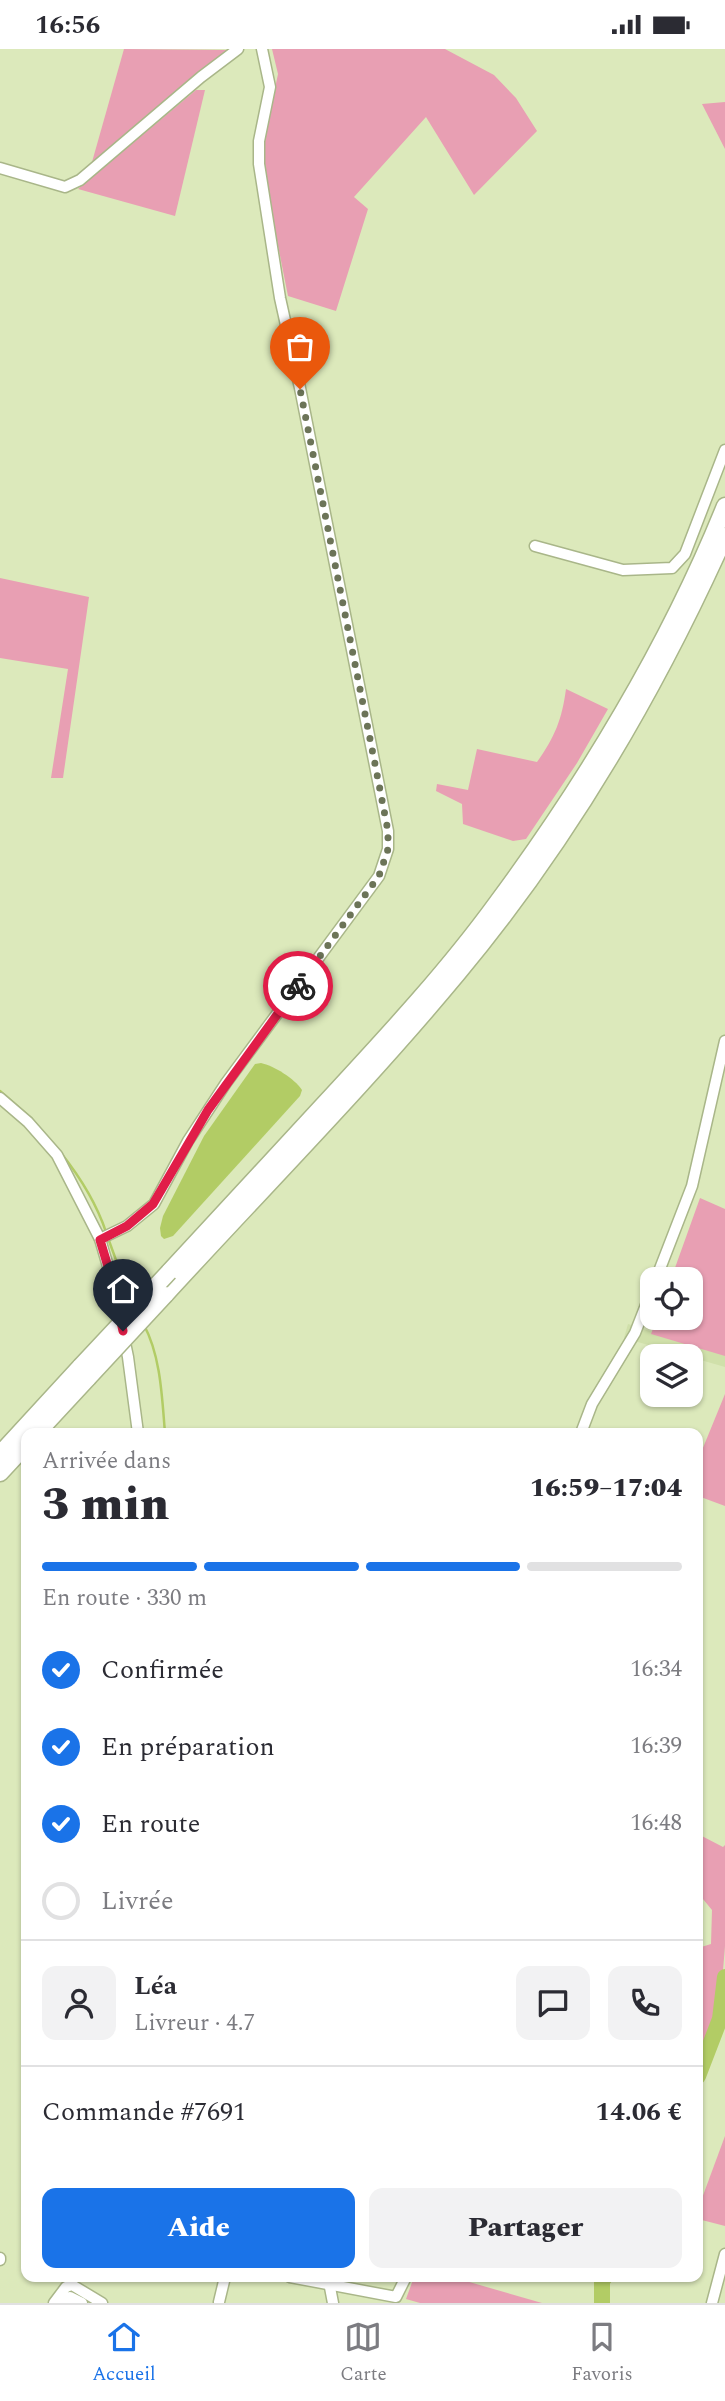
<!DOCTYPE html>
<html lang="fr">
<meta charset="utf-8">
<style>
:root{--surface:#fff;--page:#f2f2f3;--text:#2b2b33;--muted:#7c7c81;--line:#e1e1e2;--accent:#1a73e8}
body{margin:0;font-family:Spectral,serif;background:var(--page);color:var(--text);height:100vh;display:flex;flex-direction:column;font-size:26px;white-space:nowrap}
*{box-sizing:border-box;margin:0}
p{font-size:23px;color:var(--muted)}
.icon{flex:none;width:38px;height:38px;fill:none;stroke:currentColor;stroke-width:2;stroke-linecap:round;stroke-linejoin:round}
.map{position:relative;flex:1;overflow:hidden}
.drawer{position:absolute;left:21px;top:1379px;width:682px;height:854px;display:flex;flex-direction:column;background:var(--surface);border-radius:14px;box-shadow:0 2px 5px #0004}
.drawer>*{flex:none}
.buttons{position:absolute;left:640px;top:1218px;display:grid;gap:14px}
.buttons a{display:grid;place-items:center;width:63px;height:63px;border-radius:14px;background:var(--surface);box-shadow:0 2px 5px #0004;font-size:35px}
.pin{position:absolute;display:grid;place-items:center;width:60px;height:60px;color:#fff;margin:-72px -30px;border-radius:50% 50% 50% 0;rotate:-45deg;box-shadow:0 0 7px #0007}
.pin .icon{rotate:45deg}
.courier{position:absolute;display:grid;place-items:center;width:70px;height:70px;margin:-35px;border:5px solid #e11d48;border-radius:50%;background:#fff;color:#222;box-shadow:0 2px 9px #0007}
.head em{font-style:normal;font-weight:800}
.head div{display:flex;flex-direction:column-reverse}
.head{display:flex;align-items:center;justify-content:space-between;height:119px;padding:0 21px}
h1{font-size:46px;font-weight:800;line-height:52px}
.bar{display:grid;grid-template-columns:repeat(4,1fr);gap:10px 7px;align-content:center;height:84px;padding:0 21px}
.bar i{height:9px;border-radius:5px;background:var(--line)}
.bar .current{background:var(--accent)}
.bar p{grid-column:span 4}
.line{display:flex;align-items:center;gap:18px;padding:0 21px;border-top:2px solid var(--line)}
.line div{flex:1}
.round{display:grid;place-items:center;flex:none;width:74px;height:74px;border-radius:14px;background:var(--page)}
ol{padding:0 21px;list-style:none}
li{display:flex;align-items:center;gap:21px;height:77px}
li p{margin-inline-start:auto}
li .icon{padding:7px;border-radius:50%;background:var(--accent);color:#fff;stroke-width:4}
li:last-child{color:var(--muted)}
li i{width:38px;height:38px;border:4px solid var(--line);border-radius:50%}
.button{display:flex;gap:14px;margin-top:auto;padding:14px 21px}
.button a{flex:1;height:80px;border-radius:14px;background:var(--accent);color:#fff;font-size:28px;font-weight:800;line-height:80px;text-align:center}
.button a+a{background:var(--page);color:var(--text)}
.status{display:flex;justify-content:space-between;align-items:center;height:49px;padding:0 35px;background:var(--surface);direction:ltr}
.status svg{height:19px;fill:currentColor}
.tabs{display:flex;justify-content:space-around;align-items:center;height:98px;border-top:2px solid var(--line);background:var(--surface);font-size:19px;color:var(--muted)}
.tabs a{display:grid;justify-items:center;gap:4px}
.tabs .current{color:var(--accent)}
.map>svg:first-child{display:block}
.built{fill:#d0e0aa}
.green{fill:#e89fb3}
.water{fill:#b2cc65}
.lines{fill:none;stroke-linecap:round;stroke-linejoin:round}
.stream{stroke:#b2cc65;stroke-width:2.5}
.river{stroke:#b2cc65;stroke-width:16}
.minor-casing{stroke:#a9b689;stroke-width:13}
.trunk-casing{stroke:#a9b689;stroke-width:19}
.minor{stroke:#fff;stroke-width:10}
.trunk{stroke:#fff;stroke-width:16}
.trunk-bridge-casing{stroke:#a9b689;stroke-width:19;stroke-linecap:butt}
.trunk-bridge{stroke:#fff;stroke-width:16}
.done{stroke:#6c7458;stroke-width:7;stroke-dasharray:0 12.6}
.route{stroke:#e11d48;stroke-width:9}
</style>
<div class="status"><b>16:56</b><svg viewBox="0 0 49 12"><path d="M0 12V9h3v3zM5 12V6h3v6zM10 12V3h3v9zM15 12V0h3v12zM26 1h20v11H26zM47 4h2v5h-2z"/></svg></div>
<div class="map">
<svg width="725" height="2254" viewBox="0 0 725 2254">
<rect width="100%" height="100%" fill="#dce9bb"/>
<!-- built -->
<polygon class="built" points="628,1275 725,1306 725,1318 624,1289"/>
<!-- green -->
<g class="green">
<polygon points="124,0 228,1 92,113"/>
<polygon points="272,0 445,0 494,26 516,49 537,82 474,146 426,68 354,148 368,160 336,262 288,247 268,146 263,96 278,25"/>
<polygon points="196,41 205,41 175,167 78,140"/>
<polygon points="725,53 725,100 702,55"/>
<polygon points="0,529 89,548 63,729 51,729 68,620 0,609"/>
<path d="M566,640l42,20 -31,54 -51,76 -13,2 -50,-17 -1,-20 -26,-13 1,-7 31,6 9,-41 60,13c18,-25 25,-43 29,-73z"/>
<polygon points="700,1149 725,1160 725,1307 651,1285 657,1269 691,1269 691,1230 671,1230"/>
<polygon points="725,1345 725,1457 698,1447 698,1411"/>
<polygon points="698,1785 723,1798 725,1796 725,1897 719,1970 698,2022 698,1899 711,1895 712,1861 698,1844"/>
<polygon points="725,2087 725,2177 698,2170 698,2160"/>
<polygon points="414,2228 452,2228 542,2254 420,2254 406,2250"/>
</g>
<!-- water -->
<path class="water" d="M261,1014c13,3 33,15 41,27l-2,6 -127,140 -9,3 -3,-3 -1,-8 3,-12 41,-80 51,-72z"/>
<g class="lines">
<!-- stream -->
<g class="stream">
<polyline points="0,1042 32,1070 52,1094"/>
<path d="M61,1104c19,24 35,49 45,79"/>
<polyline points="108,1189 132,1255"/>
<path d="M144,1276c17,32 18,73 21,108"/>
</g>
<!-- river -->
<g class="river">
<polyline points="698,2027 720,1970 725,1928"/>
<polyline points="602,2254 602,2232 605,2228"/>
</g>
<defs>
<g id="minor">
<polyline points="0,119 65,138 80,131 201,28 238,0"/>
<polyline points="535,497 623,521 672,519 685,505 725,401"/>
<polyline points="0,1049 28,1073 57,1106 100,1190 112,1231 128,1308 138,1384"/>
<polyline points="100,1190 127,1177 154,1155 188,1092 226,1034 379,827 388,800 388,782 300,339 280,249 259,115 259,92 270,38 262,0"/>
<polyline points="656,1230 692,1137 725,992"/>
<polyline points="581,1384 592,1355 635,1284 653,1238"/>
<polyline points="0,2209 0,2211"/>
<polyline points="290,2228 396,2248 406,2228"/>
<polyline points="328,2228 333,2254"/>
<polyline points="219,2253 225,2228"/>
<polyline points="54,2254 66,2238 72,2236 102,2254"/>
<polyline points="62,2254 70,2248 82,2254"/>
<polyline points="712,2254 725,2205"/>
</g>
<g id="trunk">
<path d="M169,1223c52,-57 105,-114 158,-171 58,-63 118,-127 169,-197 89,-120 173,-259 229,-398"/>
<path d="M165,1246c98,-107 200,-210 293,-322 109,-131 197,-281 267,-437"/>
<polyline points="37,1384 88,1329"/>
<polyline points="0,1405 81,1317"/>
<polyline points="0,1424 26,1396"/>
</g>
</defs>
<!-- minor casing -->
<use href="#minor" class="minor-casing"/>
<!-- trunk casing -->
<use href="#trunk" class="trunk-casing"/>
<!-- minor -->
<use href="#minor" class="minor"/>
<!-- trunk -->
<use href="#trunk" class="trunk"/>
<defs>
<g id="trunk-bridge">
<polyline points="81,1317 169,1223"/>
<polyline points="88,1329 165,1246"/>
</g>
</defs>
<!-- trunk-bridge casing -->
<use href="#trunk-bridge" class="trunk-bridge-casing"/>
<!-- trunk-bridge -->
<use href="#trunk-bridge" class="trunk-bridge"/>
</g>
<g class="lines">
<!-- done -->
<polyline class="done" points="298,937 379,827 388,800 388,782 375,715 300,340"/>
<!-- route -->
<polyline class="route" points="123,1282 112,1231 100,1191 127,1177 153,1155 208,1061 298,937"/>
</g>
</svg>
<div class="buttons">
<a><svg class="icon" aria-label="locate" viewBox="0 0 24 24"><circle cx="12" cy="12" r="6"/><path d="M12 2v4M12 18v4M2 12h4M18 12h4"/></svg></a>
<a><svg class="icon" aria-label="layers" viewBox="0 0 24 24"><path d="M12 4l9 5-9 5-9-5zM3 14l9 5 9-5"/></svg></a>
</div>
<div class="pin" style="left:300px;top:340px;background:#ea580c"><svg class="icon" aria-label="bag" viewBox="0 0 24 24"><path d="M5 8h14l-1 12H6zM9 8a3 3 0 0 1 6 0"/></svg></div>
<div class="pin" style="left:123px;top:1282px;background:#1f2937"><svg class="icon" aria-label="home" viewBox="0 0 24 24"><path d="M3 11l9-7 9 7M6 9v11h12V9"/></svg></div>
<div class="courier" style="left:298px;top:937px"><svg class="icon" aria-label="bike" viewBox="0 0 24 24"><circle cx="6" cy="16" r="4"/><circle cx="18" cy="16" r="4"/><path d="M6 16l4-8h5l3 8M10 8l3 8H6M13 5h3"/></svg></div>
<section class="drawer">
<div class="head"><div><h1>3 min</h1><p>Arrivée dans</p></div><em>16:59–17:04</em></div>
<div class="bar"><i class="current"></i><i class="current"></i><i class="current"></i><i></i><p>En route · 330 m</p></div>
<ol>
<li><svg class="icon" aria-label="check" viewBox="0 0 24 24"><path d="M5 12l5 5 9-10"/></svg>Confirmée<p>16:34</p></li>
<li><svg class="icon" aria-label="check" viewBox="0 0 24 24"><path d="M5 12l5 5 9-10"/></svg>En préparation<p>16:39</p></li>
<li><svg class="icon" aria-label="check" viewBox="0 0 24 24"><path d="M5 12l5 5 9-10"/></svg>En route<p>16:48</p></li>
<li><i></i>Livrée</li>
</ol>
<div class="line" style="height:126px"><a class="round"><svg class="icon" aria-label="person" viewBox="0 0 24 24"><circle cx="12" cy="8" r="4"/><path d="M4 21q1-7 8-7t8 7"/></svg></a><div><b>Léa</b><p>Livreur · 4.7</p></div><a class="round"><svg class="icon" aria-label="chat" viewBox="0 0 24 24"><path d="M4 5h16v11H9l-5 4z"/></svg></a><a class="round"><svg class="icon" aria-label="phone" viewBox="0 0 24 24"><path d="M5 4h4l2 5-3 2q2 4 5 5l2-3 5 2v4C11 20 4 13 5 4z"/></svg></a></div>
<div class="line" style="height:91px"><div>Commande #7691</div><b>14.06 €</b></div>
<div class="button"><a>Aide</a><a>Partager</a></div>
</section>
</div>
<nav class="tabs">
<a class="current"><svg class="icon" aria-label="home" viewBox="0 0 24 24"><path d="M3 11l9-7 9 7M6 9v11h12V9"/></svg>Accueil</a>
<a><svg class="icon" aria-label="map" viewBox="0 0 24 24"><path d="M3 6l6-2 6 2 6-2v14l-6 2-6-2-6 2zM9 4v14M15 6v14"/></svg>Carte</a>
<a><svg class="icon" aria-label="saved" viewBox="0 0 24 24"><path d="M7 4h10v16l-5-4-5 4z"/></svg>Favoris</a>
</nav>
